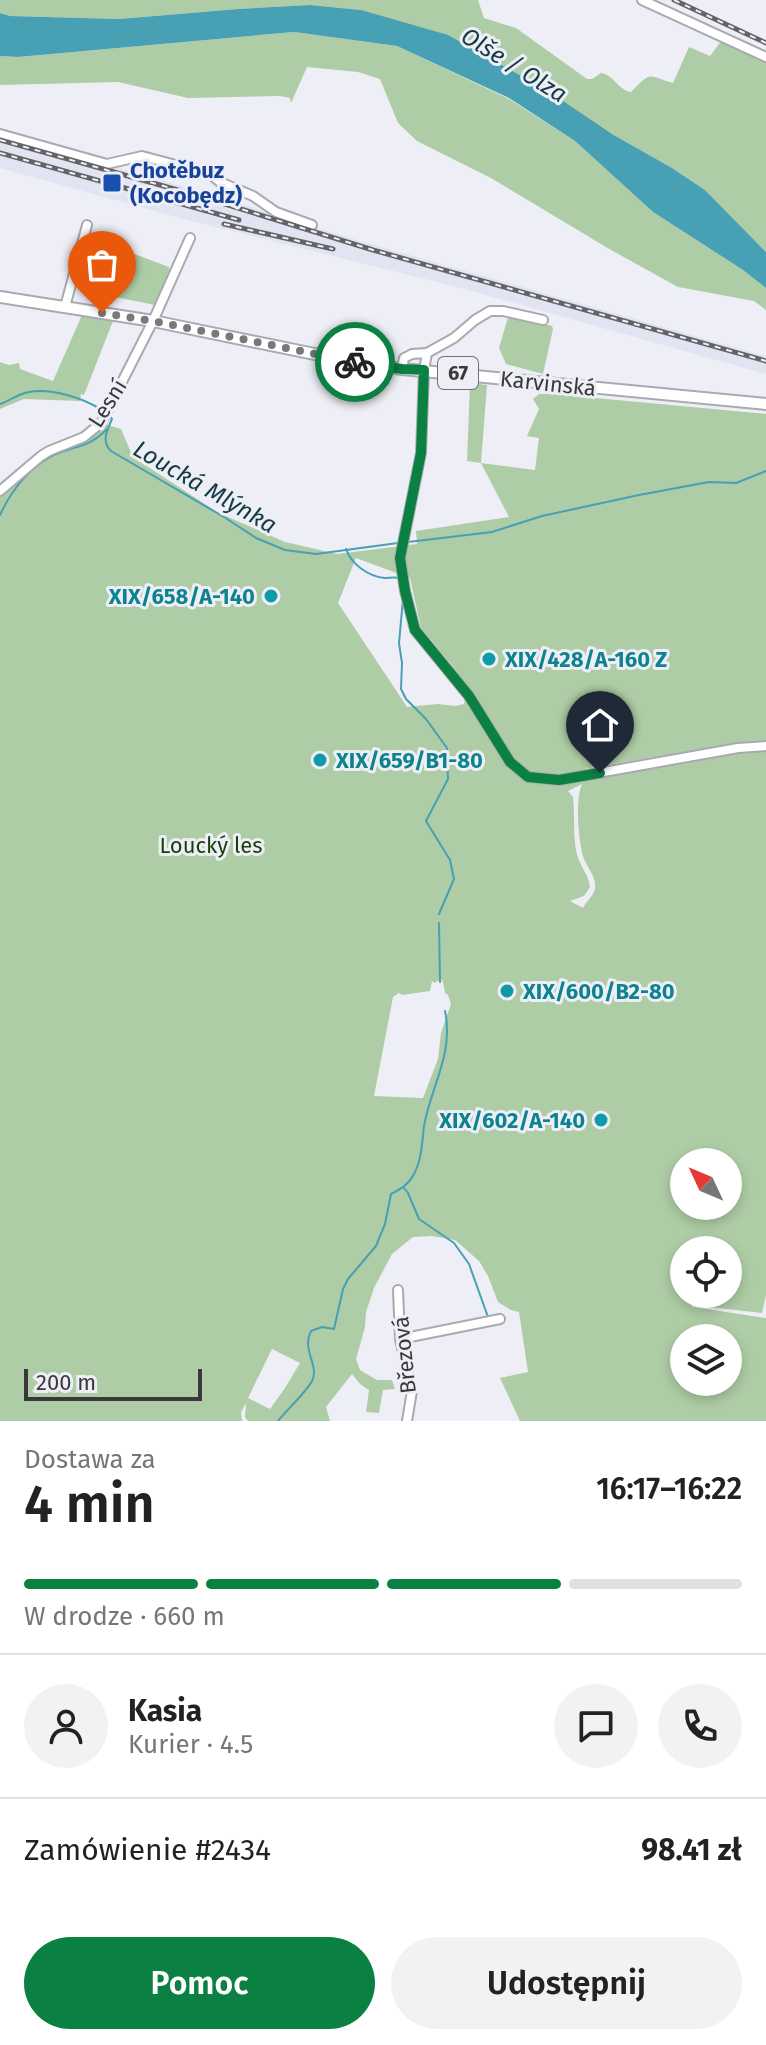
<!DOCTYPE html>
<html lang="pl">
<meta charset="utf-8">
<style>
:root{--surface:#fff;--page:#f2f2f2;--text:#222;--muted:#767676;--line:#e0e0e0;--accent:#0b8043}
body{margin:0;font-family:"Fira Sans",sans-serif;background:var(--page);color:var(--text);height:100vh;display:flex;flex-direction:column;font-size:30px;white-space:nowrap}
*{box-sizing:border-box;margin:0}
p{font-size:26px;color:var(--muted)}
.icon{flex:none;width:44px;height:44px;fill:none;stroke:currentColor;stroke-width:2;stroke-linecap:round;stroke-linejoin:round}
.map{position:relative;height:1421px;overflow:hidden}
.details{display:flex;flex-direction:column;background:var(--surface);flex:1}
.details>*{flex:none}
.needle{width:52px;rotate:314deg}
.buttons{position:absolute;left:670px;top:1148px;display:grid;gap:16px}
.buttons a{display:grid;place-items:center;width:72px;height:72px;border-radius:50%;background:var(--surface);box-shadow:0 4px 12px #0003;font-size:40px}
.scale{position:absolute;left:24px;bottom:20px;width:178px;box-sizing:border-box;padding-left:8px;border:4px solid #39393c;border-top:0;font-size:22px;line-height:28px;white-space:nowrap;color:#39393c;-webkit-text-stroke:6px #eeeff6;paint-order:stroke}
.pin{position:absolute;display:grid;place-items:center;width:68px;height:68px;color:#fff;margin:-82px -34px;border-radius:50% 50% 50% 0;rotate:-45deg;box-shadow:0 0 8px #0007}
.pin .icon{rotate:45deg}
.courier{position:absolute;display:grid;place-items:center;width:80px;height:80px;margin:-40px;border:6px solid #0b8043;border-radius:50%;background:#fff;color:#222;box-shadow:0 2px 10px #0007}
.head em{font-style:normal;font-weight:600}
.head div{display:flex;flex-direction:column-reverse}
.head{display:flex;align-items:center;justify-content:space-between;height:136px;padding:0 24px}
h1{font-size:52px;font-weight:600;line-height:60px}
.bar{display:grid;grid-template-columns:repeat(4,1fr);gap:12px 8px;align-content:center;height:96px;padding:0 24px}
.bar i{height:10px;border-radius:6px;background:var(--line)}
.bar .current{background:var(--accent)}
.bar p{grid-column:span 4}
.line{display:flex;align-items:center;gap:20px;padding:0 24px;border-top:2px solid var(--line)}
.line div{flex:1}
.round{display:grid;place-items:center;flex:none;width:84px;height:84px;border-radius:42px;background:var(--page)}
.action{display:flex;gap:16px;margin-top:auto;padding:16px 24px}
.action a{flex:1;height:92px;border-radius:48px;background:var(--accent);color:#fff;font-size:32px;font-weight:600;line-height:92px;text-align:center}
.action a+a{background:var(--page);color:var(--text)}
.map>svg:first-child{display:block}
.built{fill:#e2e4f2}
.green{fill:#aecca5;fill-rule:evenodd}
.water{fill:#47a0b3}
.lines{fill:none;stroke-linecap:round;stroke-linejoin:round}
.stream{stroke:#47a0b3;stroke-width:2}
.minor-casing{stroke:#a9aab1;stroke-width:12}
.major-casing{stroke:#a9aab1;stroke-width:14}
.minor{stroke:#fff;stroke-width:8}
.major{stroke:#fff;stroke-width:10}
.rail-casing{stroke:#646468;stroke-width:5}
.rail{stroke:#eeeff6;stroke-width:2;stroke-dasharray:6;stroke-linecap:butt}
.done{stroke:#78797d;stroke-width:8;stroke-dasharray:0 14.4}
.route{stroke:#0b8043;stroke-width:10}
.transit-dot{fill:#1a4fb4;stroke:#eeeff6;stroke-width:3}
.culture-dot{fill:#0f9aa8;stroke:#eeeff6;stroke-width:3}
.labels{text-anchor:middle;stroke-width:6;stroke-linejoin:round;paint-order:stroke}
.shield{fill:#eeeff6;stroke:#6f7074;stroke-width:2}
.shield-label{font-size:20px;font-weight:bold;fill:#39393c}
.transit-label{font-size:22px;font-weight:bold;fill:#164399;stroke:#eeeff6;text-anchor:start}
.street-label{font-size:22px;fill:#39393c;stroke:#eeeff6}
.culture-label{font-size:22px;font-weight:bold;fill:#0d838f;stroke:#eeeff6;text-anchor:start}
.park-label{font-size:22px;fill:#173f06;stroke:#eeeff6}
.water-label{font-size:24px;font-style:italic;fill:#123b44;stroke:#eeeff6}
</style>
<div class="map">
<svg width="766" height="1421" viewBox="0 0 766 1421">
<rect width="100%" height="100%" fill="#eeeff6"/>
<!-- built -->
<polygon class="built" points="0,135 203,192 357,240 766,356 766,374 450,285 191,221 0,168"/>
<!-- green -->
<g class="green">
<path d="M0,0h478l6,18 32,10 71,51h5l9,-6c13,2 17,17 30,19 21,-21 15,-17 42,-9l16,-36 21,9 12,-16 44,21v191l-61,-62 -33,-22 -60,-34 -251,-124 -51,-5 -72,4 -119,10 -109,-3 -10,-3z"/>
<polygon points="294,32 397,46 509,99 575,141 653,212 743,270 766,288 766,310 754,301 678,287 611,250 491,178 417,141 398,123 380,79 358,72 307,67 291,103 290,98 280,96 188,98 118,82 0,85 0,56 18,57"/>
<path d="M108,247l21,5 40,15v5l-11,29 -4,4 -4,-1 -35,-7 -11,2 -4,-3c-3,-15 11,-21 -5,-34l-11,-1 2,-11z"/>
<polygon points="509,314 552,326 553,329 543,374 506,364 499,348"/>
<polygon points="82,315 113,321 84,395 81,394 80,401 24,399 0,409 0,362 9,365 19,363 20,369 53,381"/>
<path d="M470,383l17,2 -6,78 54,7 4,-32 -12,-2 12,-27 -6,-10 6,-5h14l213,20v328l-46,4 -136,23 2,9 16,-4 164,-27v548l-4,18 -71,-8 2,2 73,11v103h-246l-20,-43 28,-6 -9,-60 -8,-2 -13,-8 -10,-26 -9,-15 -24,-21 -23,-4 -19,1 -21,17 -18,34 -8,24 -1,15 -9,32 4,11 17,10h15l3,9 -12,1 -4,23 -13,-1 3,-22 -9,-6 -8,-10 -26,33 4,14h-82l-3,-4 1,-14 -5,9 1,9h-242v-930l41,-35 43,-19 17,-14 20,6 12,28 84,55 68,30 52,12 80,-10 -1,-13 93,-14 -28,-54 -14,-2zM356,558l54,20 11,50 30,36 16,22 -3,18 -9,2 -17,-2 -31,3 -69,-104zM582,784c-7,16 -4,58 2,75 3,8 13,19 11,29 -1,8 -9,13 -12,20l-13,-7 14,-5 6,-9c-2,-14 -12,-23 -14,-37 -3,-17 -1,-35 -3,-53l-5,-6zM441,979l2,3 2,11 3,2 3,9 -10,29 -3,26 -15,39 -49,-2 19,-99 6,-4 3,2 28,-4 2,-10 2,2zM724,1160l4,2v44h-44v-44h39zM684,1250h44v44h-44zM684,1338h44v44h-44zM272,1349l28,14 -15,25 -15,21 -22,-11z"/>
</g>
<!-- water -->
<polygon class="water" points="310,5 361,10 448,35 548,91 612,134 672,168 705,190 766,252 766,288 743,270 653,212 575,141 509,98 397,46 294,32 18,57 0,56 0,13 10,16 119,19 238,9"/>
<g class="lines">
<!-- stream -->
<g class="stream">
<path d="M0,404c9,-3 20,-11 29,-12 23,-4 54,6 73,18"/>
<path d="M108,413l4,6c-5,12 -11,22 -1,32l113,66 32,21 29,12 31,4 82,-11"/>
<path d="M0,515c11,-24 26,-44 50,-58 22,-12 37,-7 57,-28"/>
<polyline points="408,542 492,532 542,516 639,495 709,482 736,483 766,471"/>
<path d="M346,549c5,15 23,28 39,29 4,0 9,-1 14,0l1,7"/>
<polyline points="403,599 399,643 402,663 401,689 406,699 426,719 447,748 448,779 426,821 450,860 454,879 439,914"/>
<polyline points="439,923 440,982"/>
<polyline points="404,1188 408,1193 419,1219 454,1243 469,1264 488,1317"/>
<path d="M278,1421c7,-9 30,-31 34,-40 8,-15 -11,-31 -1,-50l11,-4 12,2 9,-40 5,-10 28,-33 9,-22 6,-30c10,-5 18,-10 23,-20 8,-15 8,-32 10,-48 7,-40 30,-72 21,-115"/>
</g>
<defs>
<g id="minor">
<polyline points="642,0 766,57"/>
<polyline points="0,134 107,164 142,156 210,174 220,182 253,196 276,212 312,225"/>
<polyline points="65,307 87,225"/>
<polyline points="543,320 503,311 490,311 475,320 454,338 427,353 424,370 421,453 400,558 405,591 415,630 469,696 510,762 528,777 559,780 738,748 766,746"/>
<polyline points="402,369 404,358 412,354 427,353"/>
<polyline points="0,491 41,456 49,451 84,437 101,423 153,321 190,238"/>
<polyline points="398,1290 400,1339 412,1391 407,1421"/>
<polyline points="400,1339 500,1319"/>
</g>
<polyline id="major" points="0,297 153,321 334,358 402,369 766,404"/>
</defs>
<!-- minor casing -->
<use href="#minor" class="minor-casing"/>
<!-- major casing -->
<use href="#major" class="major-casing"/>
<!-- minor -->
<use href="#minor" class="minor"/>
<!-- major -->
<use href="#major" class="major"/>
<defs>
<g id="rail">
<polyline points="674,0 766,43"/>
<polyline points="0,140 199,196 373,250 766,361"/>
<polyline points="0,153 239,220"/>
<polyline points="224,224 333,249"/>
</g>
</defs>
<!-- rail casing -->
<use href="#rail" class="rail-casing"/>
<!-- rail -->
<use href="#rail" class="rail"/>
</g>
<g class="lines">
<!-- done -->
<polyline class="done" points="102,313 153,321 355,362"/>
<!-- route -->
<polyline class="route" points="355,362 402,369 424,370 421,453 400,558 405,591 415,630 469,696 510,762 528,777 559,780 600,773"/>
</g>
<!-- markers -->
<rect class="transit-dot" x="102" y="173" width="20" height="20" rx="4"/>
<g class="culture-dot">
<circle cx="271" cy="596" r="8"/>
<circle cx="489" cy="659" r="8"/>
<circle cx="320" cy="760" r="8"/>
<circle cx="507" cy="991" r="8"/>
<circle cx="601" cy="1120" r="8"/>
</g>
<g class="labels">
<!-- shield labels -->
<rect class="shield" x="438" y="357" width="40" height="32" rx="6"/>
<g class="shield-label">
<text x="458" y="380">67</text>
</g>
<!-- transit labels -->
<g class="transit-label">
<text x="130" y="178">Chotěbuz<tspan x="130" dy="25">(Kocobędz)</tspan></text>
</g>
<!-- street labels -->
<g class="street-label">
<text transform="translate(548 383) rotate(6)" y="8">Karvinská</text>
<text transform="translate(107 403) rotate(-58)" y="8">Lesní</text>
<text transform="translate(404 1355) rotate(-96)" y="8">Březová</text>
</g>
<!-- culture labels -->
<g class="culture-label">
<text x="255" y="604" text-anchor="end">XIX/658/A-140</text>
<text x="505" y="667">XIX/428/A-160 Z</text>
<text x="336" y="768">XIX/659/B1-80</text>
<text x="523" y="999">XIX/600/B2-80</text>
<text x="585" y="1128" text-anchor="end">XIX/602/A-140</text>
</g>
<!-- park labels -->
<g class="park-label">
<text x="211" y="853">Loucký les</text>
</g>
<!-- water labels -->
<g class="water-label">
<text transform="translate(514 65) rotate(32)" y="8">Olše / Olza</text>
<text transform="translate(205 487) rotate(30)" y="8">Loucká Mlýnka</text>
</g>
</g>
</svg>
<div class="buttons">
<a><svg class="needle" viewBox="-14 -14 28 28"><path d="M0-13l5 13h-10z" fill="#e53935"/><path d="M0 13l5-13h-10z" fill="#767676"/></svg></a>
<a><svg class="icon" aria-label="locate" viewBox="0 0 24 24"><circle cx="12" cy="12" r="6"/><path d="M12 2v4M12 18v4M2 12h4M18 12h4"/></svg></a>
<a><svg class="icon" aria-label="layers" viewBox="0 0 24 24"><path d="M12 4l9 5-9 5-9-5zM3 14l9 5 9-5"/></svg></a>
</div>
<div class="scale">200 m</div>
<div class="pin" style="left:102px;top:313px;background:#ea580c"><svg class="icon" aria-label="bag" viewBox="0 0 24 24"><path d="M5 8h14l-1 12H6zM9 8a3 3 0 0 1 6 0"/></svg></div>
<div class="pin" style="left:600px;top:773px;background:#1f2937"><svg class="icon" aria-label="home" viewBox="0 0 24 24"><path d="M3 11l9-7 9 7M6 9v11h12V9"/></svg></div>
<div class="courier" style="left:355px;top:362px"><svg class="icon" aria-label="bike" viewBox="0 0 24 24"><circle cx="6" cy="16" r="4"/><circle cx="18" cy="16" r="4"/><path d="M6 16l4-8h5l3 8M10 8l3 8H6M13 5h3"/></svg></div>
</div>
<section class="details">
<div class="head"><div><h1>4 min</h1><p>Dostawa za</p></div><em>16:17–16:22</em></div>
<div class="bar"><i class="current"></i><i class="current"></i><i class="current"></i><i></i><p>W drodze · 660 m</p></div>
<div class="line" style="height:144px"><a class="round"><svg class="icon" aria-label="person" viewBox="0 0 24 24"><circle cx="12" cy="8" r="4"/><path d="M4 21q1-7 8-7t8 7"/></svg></a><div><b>Kasia</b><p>Kurier · 4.5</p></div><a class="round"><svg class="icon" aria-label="chat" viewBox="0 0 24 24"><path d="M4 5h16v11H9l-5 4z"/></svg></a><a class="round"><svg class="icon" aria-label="phone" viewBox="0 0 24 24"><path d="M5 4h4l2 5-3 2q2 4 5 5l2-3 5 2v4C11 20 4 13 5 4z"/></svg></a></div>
<div class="line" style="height:104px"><div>Zamówienie #2434</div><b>98.41 zł</b></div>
<div class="action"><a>Pomoc</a><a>Udostępnij</a></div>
</section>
